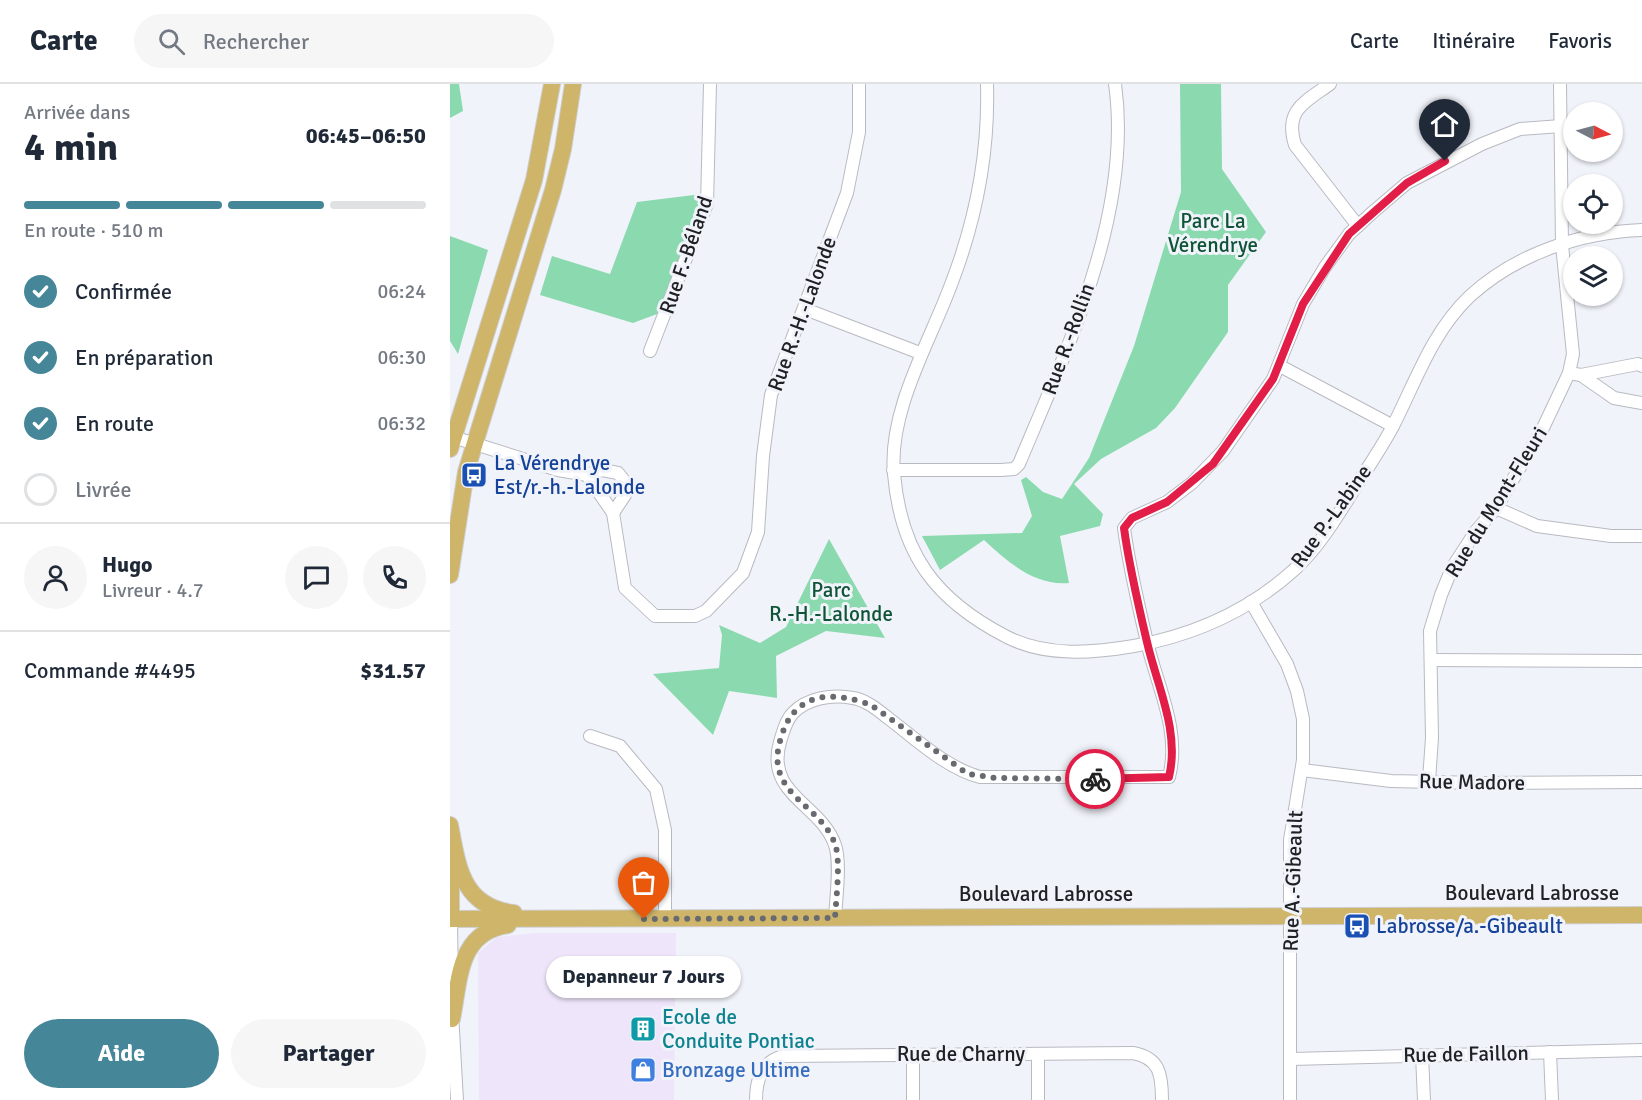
<!DOCTYPE html>
<html lang="fr">
<meta charset="utf-8">
<style>
:root{--surface:#fff;--page:#f6f6f7;--text:#1f2937;--muted:#747a83;--line:#e0e1e3;--accent:#458798}
body{margin:0;font-family:Signika,sans-serif;background:var(--page);color:var(--text);height:100vh;display:flex;flex-direction:column;font-size:22px;white-space:nowrap}
*{box-sizing:border-box;margin:0}
p{font-size:20px;color:var(--muted)}
.icon{flex:none;width:33px;height:33px;fill:none;stroke:currentColor;stroke-width:2;stroke-linecap:round;stroke-linejoin:round}
.map{position:relative;flex:1;overflow:hidden}
.drawer{display:flex;flex-direction:column;background:var(--surface);width:450px}
.drawer>*{flex:none}
.needle{width:39px;rotate:96deg}
.fabs{position:absolute;left:1113px;top:18px;display:grid;gap:12px}
.fabs a{display:grid;place-items:center;width:60px;height:60px;border-radius:50%;background:var(--surface);box-shadow:0 2px 4px #0004;font-size:30px}
.pin{position:absolute;display:grid;place-items:center;width:51px;height:51px;color:#fff;margin:-62px -26px;border-radius:50% 50% 50% 0;rotate:-45deg;box-shadow:0 0 6px #0007}
.pin .icon{rotate:45deg}
.courier{position:absolute;display:grid;place-items:center;width:60px;height:60px;margin:-30px;border:4px solid #e11d48;border-radius:50%;background:#fff;color:#222;box-shadow:0 2px 8px #0007}
.bubble{position:absolute;height:42px;border-radius:21px;background:var(--surface);box-shadow:0 2px 4px #0004;font-size:20px;font-weight:700;line-height:42px;text-align:center}
.overview em{font-style:normal;font-weight:700}
.overview div{display:flex;flex-direction:column-reverse}
.overview{display:flex;align-items:center;justify-content:space-between;height:102px;padding:0 24px}
h1{font-size:39px;font-weight:700;line-height:45px}
.bar{display:grid;grid-template-columns:repeat(4,1fr);gap:9px 6px;align-content:center;height:72px;padding:0 24px}
.bar i{height:8px;border-radius:4px;background:var(--line)}
.bar .current{background:var(--accent)}
.bar p{grid-column:span 4}
.line{display:flex;align-items:center;gap:15px;padding:0 24px;border-top:2px solid var(--line)}
.line div{flex:1}
.round{display:grid;place-items:center;flex:none;width:63px;height:63px;border-radius:32px;background:var(--page)}
ol{padding:0 24px;list-style:none}
li{display:flex;align-items:center;gap:18px;height:66px}
li p{margin-inline-start:auto}
li .icon{padding:6px;border-radius:50%;background:var(--accent);color:#fff;stroke-width:4}
li:last-child{color:var(--muted)}
li i{width:33px;height:33px;border:3px solid var(--line);border-radius:50%}
.cta{display:flex;gap:12px;margin-top:auto;padding:12px 24px}
.cta a{flex:1;height:69px;border-radius:36px;background:var(--accent);color:#fff;font-size:24px;font-weight:700;line-height:69px;text-align:center}
.cta a+a{background:var(--page);color:var(--text)}
header{display:flex;align-items:center;gap:36px;box-sizing:border-box;height:84px;padding:0 30px;background:var(--surface);border-bottom:2px solid var(--line)}
header strong{font-size:28px}
nav{display:flex;gap:33px;margin-inline-start:auto;font-size:21px}
.search{width:420px;height:54px;background:var(--page);display:flex;align-items:center;gap:15px;box-sizing:border-box;padding:0 21px;border-radius:33px;color:var(--muted);font-size:22px}
main{display:flex;flex:1;min-height:0}
.map>svg:first-child{display:block}
.commercial{fill:#eee5fa}
.green{fill:#8bdaaf}
.lines{fill:none;stroke-linecap:round;stroke-linejoin:round}
.minor-casing{stroke:#b8bac1;stroke-width:14}
.major-casing{stroke:#cececf;stroke-width:18}
.minor{stroke:#fff;stroke-width:12}
.major{stroke:#ceb56a;stroke-width:16}
.done{stroke:#696a6f;stroke-width:6;stroke-dasharray:0 10.8}
.route{stroke:#e11d48;stroke-width:8}
.labels{text-anchor:middle;stroke-width:6;stroke-linejoin:round;paint-order:stroke}
.park-label{font-size:21px;fill:#0f5436;stroke:#f1f3fa}
.street-label{font-size:21px;fill:#202124;stroke:#f1f3fa}
.transit-label{font-size:21px;fill:#164399;stroke:#f1f3fa;text-anchor:start}
.culture-label{font-size:21px;fill:#0d838f;stroke:#f1f3fa;text-anchor:start}
.shop-label{font-size:21px;fill:#366cbe;stroke:#f1f3fa;text-anchor:start}
</style>
<header>
<strong>Carte</strong>
<div class="search"><svg class="icon" aria-label="search" viewBox="0 0 24 24"><circle cx="10" cy="10" r="6"/><path d="M15 15l6 6"/></svg>Rechercher</div>
<nav><a>Carte</a><a>Itinéraire</a><a>Favoris</a></nav>
</header>
<main>
<section class="drawer">
<div class="overview"><div><h1>4 min</h1><p>Arrivée dans</p></div><em>06:45–06:50</em></div>
<div class="bar"><i class="current"></i><i class="current"></i><i class="current"></i><i></i><p>En route · 510 m</p></div>
<ol>
<li><svg class="icon" aria-label="check" viewBox="0 0 24 24"><path d="M5 12l5 5 9-10"/></svg>Confirmée<p>06:24</p></li>
<li><svg class="icon" aria-label="check" viewBox="0 0 24 24"><path d="M5 12l5 5 9-10"/></svg>En préparation<p>06:30</p></li>
<li><svg class="icon" aria-label="check" viewBox="0 0 24 24"><path d="M5 12l5 5 9-10"/></svg>En route<p>06:32</p></li>
<li><i></i>Livrée</li>
</ol>
<div class="line" style="height:108px"><a class="round"><svg class="icon" aria-label="person" viewBox="0 0 24 24"><circle cx="12" cy="8" r="4"/><path d="M4 21q1-7 8-7t8 7"/></svg></a><div><b>Hugo</b><p>Livreur · 4.7</p></div><a class="round"><svg class="icon" aria-label="chat" viewBox="0 0 24 24"><path d="M4 5h16v11H9l-5 4z"/></svg></a><a class="round"><svg class="icon" aria-label="phone" viewBox="0 0 24 24"><path d="M5 4h4l2 5-3 2q2 4 5 5l2-3 5 2v4C11 20 4 13 5 4z"/></svg></a></div>
<div class="line" style="height:78px"><div>Commande #4495</div><b>$31.57</b></div>
<div class="cta"><a>Aide</a><a>Partager</a></div>
</section>
<div class="map">
<svg width="1192" height="1016" viewBox="0 0 1192 1016">
<rect width="100%" height="100%" fill="#f1f3fa"/>
<!-- commercial -->
<polygon class="commercial" points="86,849 226,849 224,1016 29,1016 28,869 47,853"/>
<!-- green -->
<g class="green">
<polygon points="0,0 9,0 13,27 0,34"/>
<path d="M730,0h41l1,85 44,63 -38,53v47l-53,76 -19,20 -55,31 -27,25 29,30 -3,12 -40,10 9,47c-35,3 -61,-21 -85,-43l-44,30 -18,-34 100,-3 10,-17 -11,-36 5,-3 17,15 19,7 27,-41 45,-112 47,-154z"/>
<polygon points="252,110 247,132 213,219 207,230 183,239 90,211 102,172 160,190 187,118"/>
<polygon points="0,152 38,166 8,270 0,257"/>
<polygon points="379,455 435,554 376,547 326,572 327,614 279,607 263,651 203,590 269,584 272,551 269,541 310,559 336,543"/>
</g>
<g class="lines">
<defs>
<g id="minor">
<path d="M537,0c2,68 -11,135 -35,198 -21,58 -64,128 -58,192 7,80 41,126 113,163 39,20 86,16 127,9 60,-11 116,-36 161,-77 24,-22 43,-54 60,-81 13,-21 27,-41 38,-62 23,-45 39,-94 77,-130 46,-42 111,-64 172,-66"/>
<path d="M880,0c-25,18 -46,26 -35,61l63,81"/>
<polyline points="355,225 470,269"/>
<polyline points="200,267 257,120 260,0"/>
<polyline points="830,282 943,342"/>
<polyline points="1119,289 1131,291 1188,280 1192,282"/>
<polyline points="1131,291 1164,314 1192,319"/>
<polyline points="3,353 108,386 137,391 163,429 175,504 205,532 245,532 256,527 293,489 308,448 313,372 321,311 397,109 409,48 409,0"/>
<path d="M443,386h108l13,-1 5,-5c48,-115 114,-252 96,-380"/>
<polyline points="137,391 152,386 168,389 176,399 175,411 163,429"/>
<polyline points="1046,424 1087,442 1161,452 1192,452"/>
<polyline points="801,518 837,580 847,607 853,635 853,676 840,756 840,1016"/>
<polyline points="981,576 1192,577"/>
<polyline points="140,652 170,662 206,705 215,746 215,835"/>
<polyline points="852,686 941,697 1029,699 1192,698"/>
<polyline points="979,696 982,654 980,547 991,511 1002,484 1026,447 1046,424 1093,344 1119,289 1123,270 1112,161 1110,0"/>
<path d="M385,834c1,-19 6,-56 0,-73 -14,-41 -70,-50 -55,-103 3,-10 6,-22 13,-29 14,-15 39,-19 60,-15 13,2 25,12 35,20 28,21 58,50 92,59h189c12,-46 -12,-91 -22,-135 -9,-38 -18,-76 -23,-114l8,-10 35,-16 25,-19 31,-32 50,-72 30,-75 22,-37 24,-33 24,-22 34,-29 75,-39 38,-15 41,-3"/>
<polyline points="1,835 2,906"/>
<polyline points="2,929 7,1016"/>
<polyline points="1100,968 1102,1016"/>
<polyline points="463,970 463,1016"/>
<polyline points="588,970 588,1016"/>
<polyline points="972,971 974,1016"/>
<polyline points="841,975 1192,966"/>
<path d="M306,1016c0,-21 6,-38 27,-44l350,-3c27,5 29,22 29,47"/>
</g>
<g id="major">
<polyline points="0,365 84,96 102,0"/>
<polyline points="0,491 16,388 103,106 113,65 123,0"/>
<path d="M0,741c8,42 12,82 64,88"/>
<polyline points="1,777 1,835"/>
<polyline points="0,835 1192,831"/>
<path d="M2,935c8,-40 6,-87 56,-94"/>
</g>
</defs>
<!-- minor casing -->
<use href="#minor" class="minor-casing"/>
<!-- major casing -->
<use href="#major" class="major-casing"/>
<!-- minor -->
<use href="#minor" class="minor"/>
<!-- major -->
<use href="#major" class="major"/>
</g>
<g class="lines">
<!-- done -->
<path class="done" d="M194,835l191,-1c1,-19 6,-57 0,-74 -15,-41 -70,-49 -55,-103 4,-14 9,-26 21,-35 19,-15 49,-9 70,-1l97,69 28,4 99,1"/>
<!-- route -->
<path class="route" d="M645,695l74,-2c11,-46 -12,-91 -22,-135 -9,-38 -18,-76 -23,-114l8,-10 35,-16 46,-38 60,-85 30,-75 46,-70 58,-51 38,-22"/>
</g>
<!-- icons -->
<defs>
<symbol id="bus-square" viewBox="-11 -11 22 22"><rect x="-9" y="-9" width="18" height="18" rx="4" fill="#1a4fb4" stroke="#f1f3fa"/><path d="M-5-6H5V4H4V6H2V4H-2V6H-4V4H-5ZM-3.5-4V0h7V-4ZM-3.5 1.2v1.5H-2V1.2ZM2 1.2v1.5H3.5V1.2Z" fill="#fff"/></symbol>
<symbol id="building-square" viewBox="-11 -11 22 22"><rect x="-9" y="-9" width="18" height="18" rx="4" fill="#0f9aa8" stroke="#f1f3fa"/><path d="M-4-6H4V6H1V3H-1V6H-4ZM-2.5-4.3h1.7v1.8h-1.7ZM.8-4.3h1.7v1.8H.8ZM-2.5-1h1.7V.8h-1.7ZM.8-1h1.7V.8H.8Z" fill="#fff"/></symbol>
<symbol id="shop-square" viewBox="-11 -11 22 22"><rect x="-9" y="-9" width="18" height="18" rx="4" fill="#3f7fe0" stroke="#f1f3fa"/><path d="M-5-2.5h2.3a2.7 3.5 0 0 1 5.4 0H5L5.5 6h-11ZM-1.5-2.5h3a1.5 2.3 0 0 0-3 0Z" fill="#fff"/></symbol>
</defs>
<g fill-rule="evenodd">
<use href="#bus-square" x="9" y="376" width="30" height="30"/>
<use href="#bus-square" x="892" y="827" width="30" height="30"/>
<use href="#building-square" x="178" y="930" width="30" height="30"/>
<use href="#shop-square" x="178" y="971" width="30" height="30"/>
</g>
<g class="labels">
<!-- park labels -->
<g class="park-label">
<text x="763" y="144">Parc La<tspan x="763" dy="24">Vérendrye</tspan></text>
<text x="381" y="513">Parc<tspan x="381" dy="24">R.-H.-Lalonde</tspan></text>
</g>
<!-- street labels -->
<g class="street-label">
<text transform="translate(236 171) rotate(-71)" y="7">Rue F.-Béland</text>
<text transform="translate(352 230) rotate(-70)" y="7">Rue R.-H.-Lalonde</text>
<text transform="translate(618 255) rotate(-70)" y="7">Rue R.-Rollin</text>
<text transform="translate(1046 418) rotate(-58)" y="7">Rue du Mont-Fleuri</text>
<text transform="translate(881 432) rotate(-54)" y="7">Rue P.-Labine</text>
<text transform="translate(1022 698) rotate(1)" y="7">Rue Madore</text>
<text transform="translate(843 797) rotate(-88)" y="7">Rue A.-Gibeault</text>
<text x="1082" y="816">Boulevard Labrosse</text>
<text x="596" y="817">Boulevard Labrosse</text>
<text x="511" y="977">Rue de Charny</text>
<text transform="translate(1016 970) rotate(-1)" y="7">Rue de Faillon</text>
</g>
<!-- transit labels -->
<g class="transit-label">
<text x="44" y="386">La Vérendrye<tspan x="44" dy="24">Est/r.-h.-Lalonde</tspan></text>
<text x="926" y="849">Labrosse/a.-Gibeault</text>
</g>
<!-- culture labels -->
<g class="culture-label">
<text x="212" y="940">Ecole de<tspan x="212" dy="24">Conduite Pontiac</tspan></text>
</g>
<!-- shop labels -->
<g class="shop-label">
<text x="212" y="993">Bronzage Ultime</text>
</g>
</g>
</svg>
<div class="fabs">
<a><svg class="needle" viewBox="-14 -14 28 28"><path d="M0-13l5 13h-10z" fill="#e53935"/><path d="M0 13l5-13h-10z" fill="#747a83"/></svg></a>
<a><svg class="icon" aria-label="locate" viewBox="0 0 24 24"><circle cx="12" cy="12" r="6"/><path d="M12 2v4M12 18v4M2 12h4M18 12h4"/></svg></a>
<a><svg class="icon" aria-label="layers" viewBox="0 0 24 24"><path d="M12 4l9 5-9 5-9-5zM3 14l9 5 9-5"/></svg></a>
</div>
<div class="pin" style="left:194px;top:835px;background:#ea580c"><svg class="icon" aria-label="bag" viewBox="0 0 24 24"><path d="M5 8h14l-1 12H6zM9 8a3 3 0 0 1 6 0"/></svg></div>
<div class="pin" style="left:995px;top:77px;background:#1f2937"><svg class="icon" aria-label="home" viewBox="0 0 24 24"><path d="M3 11l9-7 9 7M6 9v11h12V9"/></svg></div>
<div class="courier" style="left:645px;top:695px"><svg class="icon" aria-label="bike" viewBox="0 0 24 24"><circle cx="6" cy="16" r="4"/><circle cx="18" cy="16" r="4"/><path d="M6 16l4-8h5l3 8M10 8l3 8H6M13 5h3"/></svg></div>
<div class="bubble" style="left:96px;top:872px;width:195px">Depanneur 7 Jours</div>
</div>
</main>
